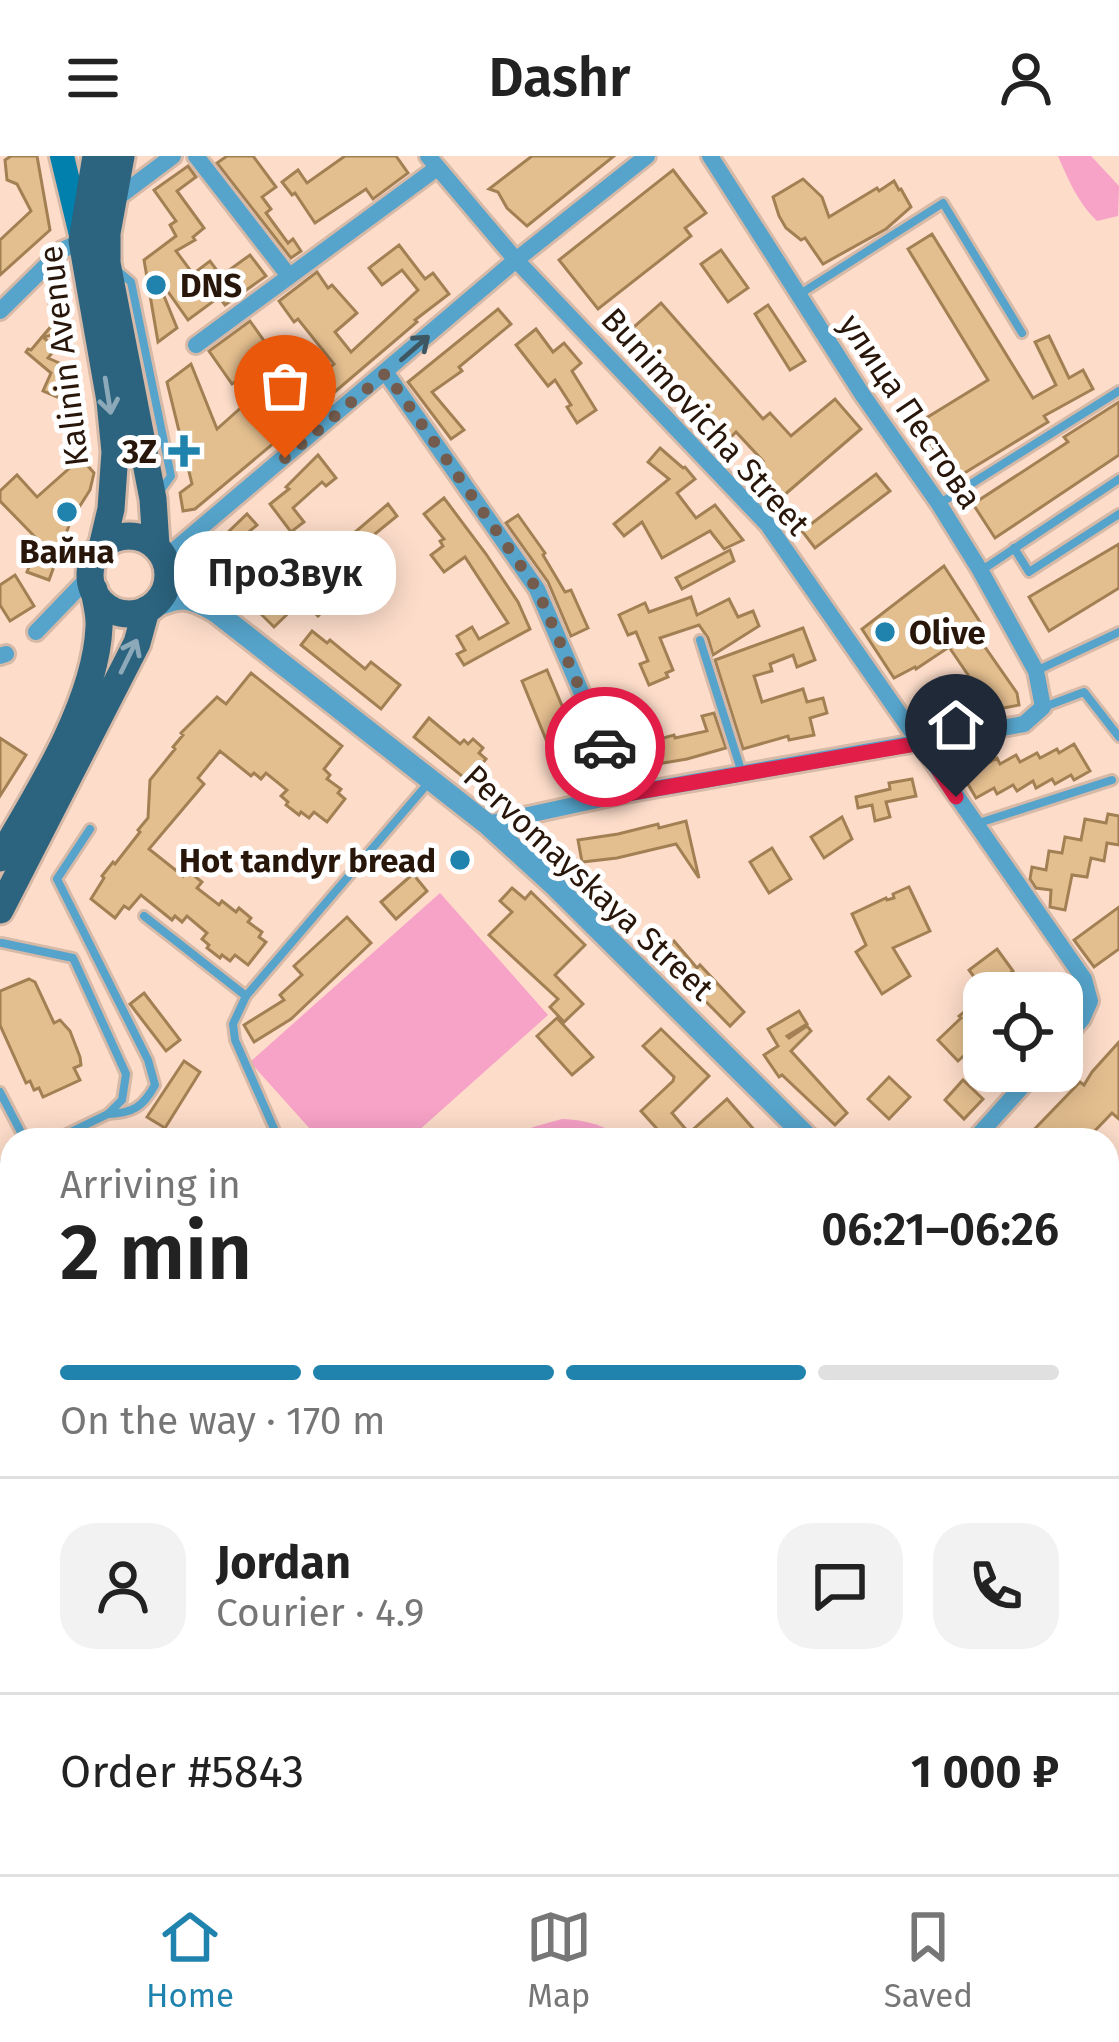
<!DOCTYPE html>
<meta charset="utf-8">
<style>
:root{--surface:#fff;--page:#f2f2f2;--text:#222;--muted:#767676;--line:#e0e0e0;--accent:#2083ae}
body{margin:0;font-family:"Fira Sans",sans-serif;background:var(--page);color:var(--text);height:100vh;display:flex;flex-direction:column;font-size:45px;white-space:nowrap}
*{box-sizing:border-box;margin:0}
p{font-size:39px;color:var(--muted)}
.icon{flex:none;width:66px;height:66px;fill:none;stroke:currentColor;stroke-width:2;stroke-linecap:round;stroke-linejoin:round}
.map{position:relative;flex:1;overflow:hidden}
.panel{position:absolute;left:0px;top:972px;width:1119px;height:747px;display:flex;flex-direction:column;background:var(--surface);border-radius:36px 36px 0 0;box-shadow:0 6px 30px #0003}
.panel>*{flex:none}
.controls{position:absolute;left:963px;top:816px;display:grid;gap:24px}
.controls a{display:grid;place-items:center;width:120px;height:120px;border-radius:24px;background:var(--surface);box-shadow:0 6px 30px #0003;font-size:60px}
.pin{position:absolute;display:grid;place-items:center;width:102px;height:102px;color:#fff;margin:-123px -51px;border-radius:50% 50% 50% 0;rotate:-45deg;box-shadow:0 0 12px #0007}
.pin .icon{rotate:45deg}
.courier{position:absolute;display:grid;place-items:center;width:120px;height:120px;margin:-60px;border:9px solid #e11d48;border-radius:50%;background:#fff;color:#222;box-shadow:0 3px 15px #0007}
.bubble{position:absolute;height:84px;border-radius:36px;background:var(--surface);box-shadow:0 6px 30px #0003;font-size:39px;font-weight:600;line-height:84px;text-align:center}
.headline em{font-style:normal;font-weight:600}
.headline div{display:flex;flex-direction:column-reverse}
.headline{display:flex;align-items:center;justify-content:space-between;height:204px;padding:0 60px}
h1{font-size:78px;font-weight:600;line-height:90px}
.bar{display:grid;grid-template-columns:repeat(4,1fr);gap:18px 12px;align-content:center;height:144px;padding:0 60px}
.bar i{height:15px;border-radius:9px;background:var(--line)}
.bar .current{background:var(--accent)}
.bar p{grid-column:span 4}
.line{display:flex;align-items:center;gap:30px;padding:0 60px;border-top:3px solid var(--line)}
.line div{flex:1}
.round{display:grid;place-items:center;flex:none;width:126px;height:126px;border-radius:36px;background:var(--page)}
header{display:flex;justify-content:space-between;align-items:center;height:156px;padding:0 60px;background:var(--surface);font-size:54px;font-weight:600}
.tab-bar{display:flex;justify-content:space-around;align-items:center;height:168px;border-top:3px solid var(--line);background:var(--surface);font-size:33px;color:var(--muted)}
.tab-bar a{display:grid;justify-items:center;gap:6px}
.tab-bar .current{color:var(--accent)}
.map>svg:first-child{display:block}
.green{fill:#f7a2c7}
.building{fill:#e3be8f;stroke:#a38053;stroke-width:3}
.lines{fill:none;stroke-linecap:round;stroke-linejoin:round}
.service-casing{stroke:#d7b9a7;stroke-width:14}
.minor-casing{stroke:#d7b9a7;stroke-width:22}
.tertiary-casing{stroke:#d7b9a7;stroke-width:27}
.secondary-casing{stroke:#d7b9a7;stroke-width:30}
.primary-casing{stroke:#d7b9a7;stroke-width:33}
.service{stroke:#56a4cb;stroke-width:8}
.minor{stroke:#56a4cb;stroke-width:16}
.tertiary{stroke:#56a4cb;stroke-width:21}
.secondary{stroke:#0180ae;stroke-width:24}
.primary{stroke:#2c637e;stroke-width:27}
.oneway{stroke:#3d5661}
.oneway2{stroke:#8ba9b8}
.done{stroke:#735c4d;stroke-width:12;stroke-dasharray:0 21.6}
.route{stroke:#e11d48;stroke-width:15}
.poi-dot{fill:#2083ae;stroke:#fff;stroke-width:4.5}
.labels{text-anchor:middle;stroke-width:10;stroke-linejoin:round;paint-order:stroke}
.poi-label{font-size:33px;font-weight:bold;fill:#29160a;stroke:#fff;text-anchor:start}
.street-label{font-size:33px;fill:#29160a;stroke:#fff}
</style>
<header><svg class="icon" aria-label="menu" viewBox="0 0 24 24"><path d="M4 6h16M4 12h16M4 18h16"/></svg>Dashr<svg class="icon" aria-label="person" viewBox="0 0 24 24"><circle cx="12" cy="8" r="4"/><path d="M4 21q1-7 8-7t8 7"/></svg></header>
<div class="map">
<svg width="1119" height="1718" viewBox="0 0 1119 1718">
<rect width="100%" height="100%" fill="#fdddca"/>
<!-- green -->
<g class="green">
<path d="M1058,0h33l28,30 -1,30 -21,5c-19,-18 -29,-42 -39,-65z"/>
<polygon points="440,737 548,859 408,984 320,984 250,906"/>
<path d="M562,963c24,1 44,6 62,21h-112l21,-13z"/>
<polygon points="12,1155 12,1542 0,1546 0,1160"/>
<polygon points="261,1707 972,1707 977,1718 264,1718"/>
</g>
<!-- building -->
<g class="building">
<polygon points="11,0 37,0 50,74 0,119 0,84 31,55 17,28 7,24 5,4"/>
<polygon points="227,0 253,0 276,31 262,41 271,53 266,57 288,87 293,83 301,95 291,102 217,7"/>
<polygon points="345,0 396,0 408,17 373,43 366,33 315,67 295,37 292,39 282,26 298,14 307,27"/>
<polygon points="532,0 614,0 527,70 507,52 498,36 489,33"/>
<polygon points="188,10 196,21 177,35 204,72 193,81 195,84 176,95 193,118 210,105 221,120 250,99 266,120 225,149 219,141 188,164 166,133 162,135 177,172 158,186 144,104 176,80 170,69 176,65 154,34"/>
<polygon points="673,14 706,57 685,72 691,80 598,153 559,104"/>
<polygon points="803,23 822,41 829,61 877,32 879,35 894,25 899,34 901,33 911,51 886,73 823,108 805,82 801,84 786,72 779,60 773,41"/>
<polygon points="932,78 1033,242 1056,229 1035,186 1049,180 1069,222 1083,214 1093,233 1044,260 1048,266 953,324 918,267 988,224 908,93"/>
<polygon points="399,89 425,123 433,117 449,138 415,164 417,166 324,245 310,228 334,208 298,163 294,166 279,145 317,116 328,132 332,129 357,157 335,176 351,196 418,134 402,114 382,129 369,112"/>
<polygon points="721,94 748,132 728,146 701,108"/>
<polygon points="62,145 67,176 43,181 56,192 48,202 75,214 62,243 43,235 51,217 26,196 28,193 31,194 53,168 49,147"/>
<polygon points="661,147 763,263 770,257 791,280 835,243 861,273 783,340 757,309 763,305 736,276 731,281 716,263 711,267 628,176"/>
<polygon points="768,149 805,205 790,214 755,158"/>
<polygon points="498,153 511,168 459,211 462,215 432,236 464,274 451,283 408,226"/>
<polygon points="250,165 274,199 232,228 209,195"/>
<polygon points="536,173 553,196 564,187 581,207 572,215 596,254 577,267 567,251 571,249 555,224 548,230 516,189"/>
<polygon points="191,208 217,273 262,233 293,271 195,353 183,355 180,337 192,328 167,226"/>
<polygon points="1119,246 1119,299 995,382 973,348 1068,286 1064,281"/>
<polygon points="660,292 683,312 685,311 695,323 677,337 696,362 715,349 743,384 724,393 710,375 662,402 642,366 624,380 614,368 669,323 648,306"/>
<polygon points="318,299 336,322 326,330 322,326 293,352 304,366 291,376 270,348 289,333 286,331"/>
<polygon points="81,302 94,317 90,334 71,364 49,424 27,416 39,385 0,345 0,335 17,319 37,341"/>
<polygon points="876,318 890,335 815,392 802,375"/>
<polygon points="444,342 486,398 518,446 530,473 464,509 457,498 465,494 457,480 472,471 479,483 508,467 465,401 444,416 431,399 443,390 440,385 444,383 424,358"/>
<polygon points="388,348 397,360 360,390 363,393 352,403 340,389"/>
<polygon points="247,358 257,369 234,388 237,392 222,406 245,424 302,377 314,392 305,398 323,417 310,429 330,447 318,460 302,444 274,471 251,448 249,450 232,429 229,433 196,407"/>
<polygon points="518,359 545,397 543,399 565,436 571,434 588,472 571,480 548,426 506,367"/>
<polygon points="1119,388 1119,432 1049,475 1029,441"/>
<polygon points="730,394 734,405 682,433 676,422"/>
<polygon points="944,410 980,466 971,471 1017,537 1019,549 961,560 958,545 983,541 949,491 916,513 915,511 894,522 862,473"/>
<polygon points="15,419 34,450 10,465 0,449 0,429"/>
<polygon points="691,441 697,459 729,443 738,461 753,455 759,470 713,499 708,482 699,469 660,482 673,514 666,517 668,521 649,529 640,508 648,505 636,476 628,479 619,459 645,447 649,456"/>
<polygon points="803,472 815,504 797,511 793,499 770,508 772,515 754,520 762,546 803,533 807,546 823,542 827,557 810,562 814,579 789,584 788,580 743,593 715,504"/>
<polygon points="312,475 327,487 330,484 365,513 371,506 400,529 381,553 301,489"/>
<polygon points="547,514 582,597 556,608 522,525"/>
<polygon points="251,517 342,590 324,613 330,619 327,623 341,633 338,637 345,643 327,666 314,656 309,662 301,656 299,659 286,649 288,646 281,640 287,634 266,617 261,623 254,617 251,620 220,595 198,622 204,628 149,693 183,720 187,714 202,726 197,732 219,749 222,745 236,756 239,752 251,762 248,766 262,776 259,781 266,786 248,809 235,799 230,805 222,799 220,802 207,792 209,789 202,783 207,777 187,760 182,766 175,760 172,764 141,739 129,753 124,750 115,762 91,743 104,722 102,720 113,706 115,708 140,676 138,674 148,662 150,624 175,593 173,591 183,579 181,577 217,541 226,548"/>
<polygon points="714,557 726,592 687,603 628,613 620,594 674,579 675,582 707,575 702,560"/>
<polygon points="429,562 460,588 464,584 468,588 473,583 483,592 479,597 486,603 468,625 414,581"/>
<polygon points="0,582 26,599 0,640"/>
<polygon points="1074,588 1090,615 1074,624 1071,619 1055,628 1052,623 1036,632 1033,625 1017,635 1013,629 997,638 994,632 976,642 961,616 978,606 981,611 997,602 1000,608 1016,599 1020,606 1037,597 1040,602 1057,593 1059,597"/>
<polygon points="912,623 916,640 886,646 890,661 875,665 872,649 858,652 856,641 890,633 889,627"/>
<polygon points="1108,658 1119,660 1119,689 1107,687 1104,705 1091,702 1087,721 1072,719 1065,754 1050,751 1051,734 1036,732 1030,723 1032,711 1046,714 1049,695 1062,697 1065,681 1081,684 1085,663 1106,667"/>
<polygon points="842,661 852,683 824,702 811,681"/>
<polygon points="686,665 699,722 676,688 617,702 582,706 578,684 618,678 658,668 659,672"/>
<polygon points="772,692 791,723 769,737 750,706"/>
<polygon points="413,718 427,735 396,763 381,746"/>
<polygon points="909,731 930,775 893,792 910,820 882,838 856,796 866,789 852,758 886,742 887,744 894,742 893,738"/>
<polygon points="512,732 525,743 531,736 585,789 555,819 583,848 564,866 550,851 558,843 489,779 512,756 500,745"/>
<polygon points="1119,751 1119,793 1094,811 1074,784"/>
<polygon points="347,761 371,787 291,863 254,886 244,869 284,844 280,839 302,819 294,810"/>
<polygon points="674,785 697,812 700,809 744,856 730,870 659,798"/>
<polygon points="997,793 1013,815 985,836 969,814"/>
<polygon points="29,823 35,826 54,867 60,864 70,875 80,901 81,909 74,912 80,924 43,941 39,932 34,934 30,925 26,927 0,869 0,835"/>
<polygon points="144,837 180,884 166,895 130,848"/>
<polygon points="984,840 984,881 958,905 938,884 961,862 959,860"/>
<polygon points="799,855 807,868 787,880 789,882 807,870 811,875 791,895 847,957 835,969 782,919 779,921 764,899 778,890 768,873"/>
<polygon points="557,862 593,901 572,919 537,880"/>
<polygon points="661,873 709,920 672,957 689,977 727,943 763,984 667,984 641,955 673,925 674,921 643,890"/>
<polygon points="1119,886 1119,963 1112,957 1086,984 1024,984 1080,926 1084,929 1092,916"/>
<polygon points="184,905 200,916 165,972 147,961"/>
<polygon points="889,921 910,941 889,963 868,943"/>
<polygon points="963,924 983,943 964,963 945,944"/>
</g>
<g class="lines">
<defs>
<g id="service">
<polyline points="118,115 131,126 171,320 158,338"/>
<polyline points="800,138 943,47 1022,177"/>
<polyline points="939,348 1119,235"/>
<polyline points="1014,392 1029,416 1119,358"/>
<polyline points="982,414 1119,323"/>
<polyline points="700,484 742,617"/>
<polyline points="1038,514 1119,476"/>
<polyline points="1044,551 1084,536 1119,581"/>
<polyline points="976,668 1112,624"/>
<path d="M90,673l-33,50 91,181 7,25c-12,22 -22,28 -47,29"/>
<polyline points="144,760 246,840"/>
<polyline points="2,787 73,802 126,918 122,944 108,958 54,984"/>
<polyline points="0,936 25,984"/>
<polyline points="279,984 235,884 233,868 246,840 430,625"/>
<polyline points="0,1011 12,1005"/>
<polyline points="0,1603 12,1599"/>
</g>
<g id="minor">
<polyline points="196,0 289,120"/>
<polyline points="428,0 516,104 768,369 1084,823 1090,845 1082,863 1062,886"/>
<polyline points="113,45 173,0"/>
<polyline points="0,155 62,94 82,85"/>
<polyline points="196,189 437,12"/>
<polyline points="386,217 537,433 625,638"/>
<polyline points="165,402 516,104 647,0"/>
<polyline points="36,476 90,420"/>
<polyline points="0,500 6,498"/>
<polyline points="487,668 625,638 1024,568 1043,551 1036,515 980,414 939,348 862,238 710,0"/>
<polyline points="974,984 1036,915"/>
<polyline points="1107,1076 1119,1072"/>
</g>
<g id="tertiary">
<polyline points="165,402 185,422 195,443"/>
<path d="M146,454c32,-13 39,-17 70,2l271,212 68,62 255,254"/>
<polyline points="1107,1295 1119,1312"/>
</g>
<polyline id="secondary" points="62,0 81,79"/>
<g id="primary">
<polyline points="96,0 82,85 110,245 115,296 111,353 102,391"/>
<polyline points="121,0 107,77 107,107 153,343 156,390"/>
<circle cx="129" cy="419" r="39"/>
<path d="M0,702c38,-64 96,-156 99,-231 1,-12 -3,-25 -5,-37"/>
<polyline points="0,754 137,487 146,454"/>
</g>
</defs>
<!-- service casing -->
<use href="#service" class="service-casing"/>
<!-- minor casing -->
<use href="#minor" class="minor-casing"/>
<!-- tertiary casing -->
<use href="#tertiary" class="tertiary-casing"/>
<!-- secondary casing -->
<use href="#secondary" class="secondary-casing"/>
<!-- primary casing -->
<use href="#primary" class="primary-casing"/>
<!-- service -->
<use href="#service" class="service"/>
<!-- minor -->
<use href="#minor" class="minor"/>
<!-- tertiary -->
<use href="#tertiary" class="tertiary"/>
<!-- secondary -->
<use href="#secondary" class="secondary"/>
<!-- primary -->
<use href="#primary" class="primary"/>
</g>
<!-- one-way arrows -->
<defs><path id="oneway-shaft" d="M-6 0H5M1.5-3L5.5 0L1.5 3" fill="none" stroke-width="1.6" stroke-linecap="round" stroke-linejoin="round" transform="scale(3)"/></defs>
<use class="oneway" href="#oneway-shaft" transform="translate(415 192) rotate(-41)"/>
<g class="oneway2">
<use href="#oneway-shaft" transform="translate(108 240) rotate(81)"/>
<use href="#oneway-shaft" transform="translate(129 500) rotate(-64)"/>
</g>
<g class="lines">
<!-- done -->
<polyline class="done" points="285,302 386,217 537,433 605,591"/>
<!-- route -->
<polyline class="route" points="605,591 626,638 921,587 956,641"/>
</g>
<!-- markers -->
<g class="poi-dot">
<circle cx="156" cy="129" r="12"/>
<path d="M178 277h12v12h12v12h-12v12h-12v-12h-12v-12h12z"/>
<circle cx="67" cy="356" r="12"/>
<circle cx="885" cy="476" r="12"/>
<circle cx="460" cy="704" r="12"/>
</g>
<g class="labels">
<!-- poi labels -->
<g class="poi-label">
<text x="180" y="141">DNS</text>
<text x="157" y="307" text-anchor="end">3Z</text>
<text x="67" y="407" text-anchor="middle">Вайна</text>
<text x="909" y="488">Olive</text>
<text x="436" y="716" text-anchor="end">Hot tandyr bread</text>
</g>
<!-- street labels -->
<g class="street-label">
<text transform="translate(63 200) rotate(-97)" y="12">Kalinin Avenue</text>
<text transform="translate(911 255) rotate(56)" y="12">улица Пестова</text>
<text transform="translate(706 265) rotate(48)" y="12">Bunimovicha Street</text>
<text transform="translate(589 726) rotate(43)" y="12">Pervomayskaya Street</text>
</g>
</g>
</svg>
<div class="controls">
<a><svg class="icon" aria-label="locate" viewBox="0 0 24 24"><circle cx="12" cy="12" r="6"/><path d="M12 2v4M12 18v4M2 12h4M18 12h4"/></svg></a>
</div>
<div class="pin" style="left:285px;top:302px;background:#ea580c"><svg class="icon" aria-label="bag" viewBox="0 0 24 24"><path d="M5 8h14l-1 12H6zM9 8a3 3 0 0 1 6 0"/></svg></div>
<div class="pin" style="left:956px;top:641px;background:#1f2937"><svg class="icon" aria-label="home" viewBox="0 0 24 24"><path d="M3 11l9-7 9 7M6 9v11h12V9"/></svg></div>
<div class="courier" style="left:605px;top:591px"><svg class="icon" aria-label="car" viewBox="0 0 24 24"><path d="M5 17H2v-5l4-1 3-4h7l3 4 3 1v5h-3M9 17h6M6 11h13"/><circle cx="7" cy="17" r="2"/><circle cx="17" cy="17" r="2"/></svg></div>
<div class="bubble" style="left:174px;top:375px;width:222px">ПроЗвук</div>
<section class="panel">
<div class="headline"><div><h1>2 min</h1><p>Arriving in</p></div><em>06:21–06:26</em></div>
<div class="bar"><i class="current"></i><i class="current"></i><i class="current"></i><i></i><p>On the way · 170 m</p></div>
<div class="line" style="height:216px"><a class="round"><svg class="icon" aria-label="person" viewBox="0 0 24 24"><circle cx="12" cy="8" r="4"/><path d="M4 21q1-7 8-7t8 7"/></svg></a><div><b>Jordan</b><p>Courier · 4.9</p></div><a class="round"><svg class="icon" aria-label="chat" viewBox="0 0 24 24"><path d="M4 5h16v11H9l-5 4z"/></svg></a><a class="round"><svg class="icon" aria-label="phone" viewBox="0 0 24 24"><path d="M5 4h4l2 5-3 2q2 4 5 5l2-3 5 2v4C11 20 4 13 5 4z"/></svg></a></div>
<div class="line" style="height:156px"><div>Order #5843</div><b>1 000 ₽</b></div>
</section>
</div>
<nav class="tab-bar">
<a class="current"><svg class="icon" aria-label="home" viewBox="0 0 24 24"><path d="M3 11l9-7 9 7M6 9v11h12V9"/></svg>Home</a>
<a><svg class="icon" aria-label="map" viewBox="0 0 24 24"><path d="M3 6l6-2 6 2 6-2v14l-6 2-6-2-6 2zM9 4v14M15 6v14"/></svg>Map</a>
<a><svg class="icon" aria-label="saved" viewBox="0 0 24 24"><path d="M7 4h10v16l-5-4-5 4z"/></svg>Saved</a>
</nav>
